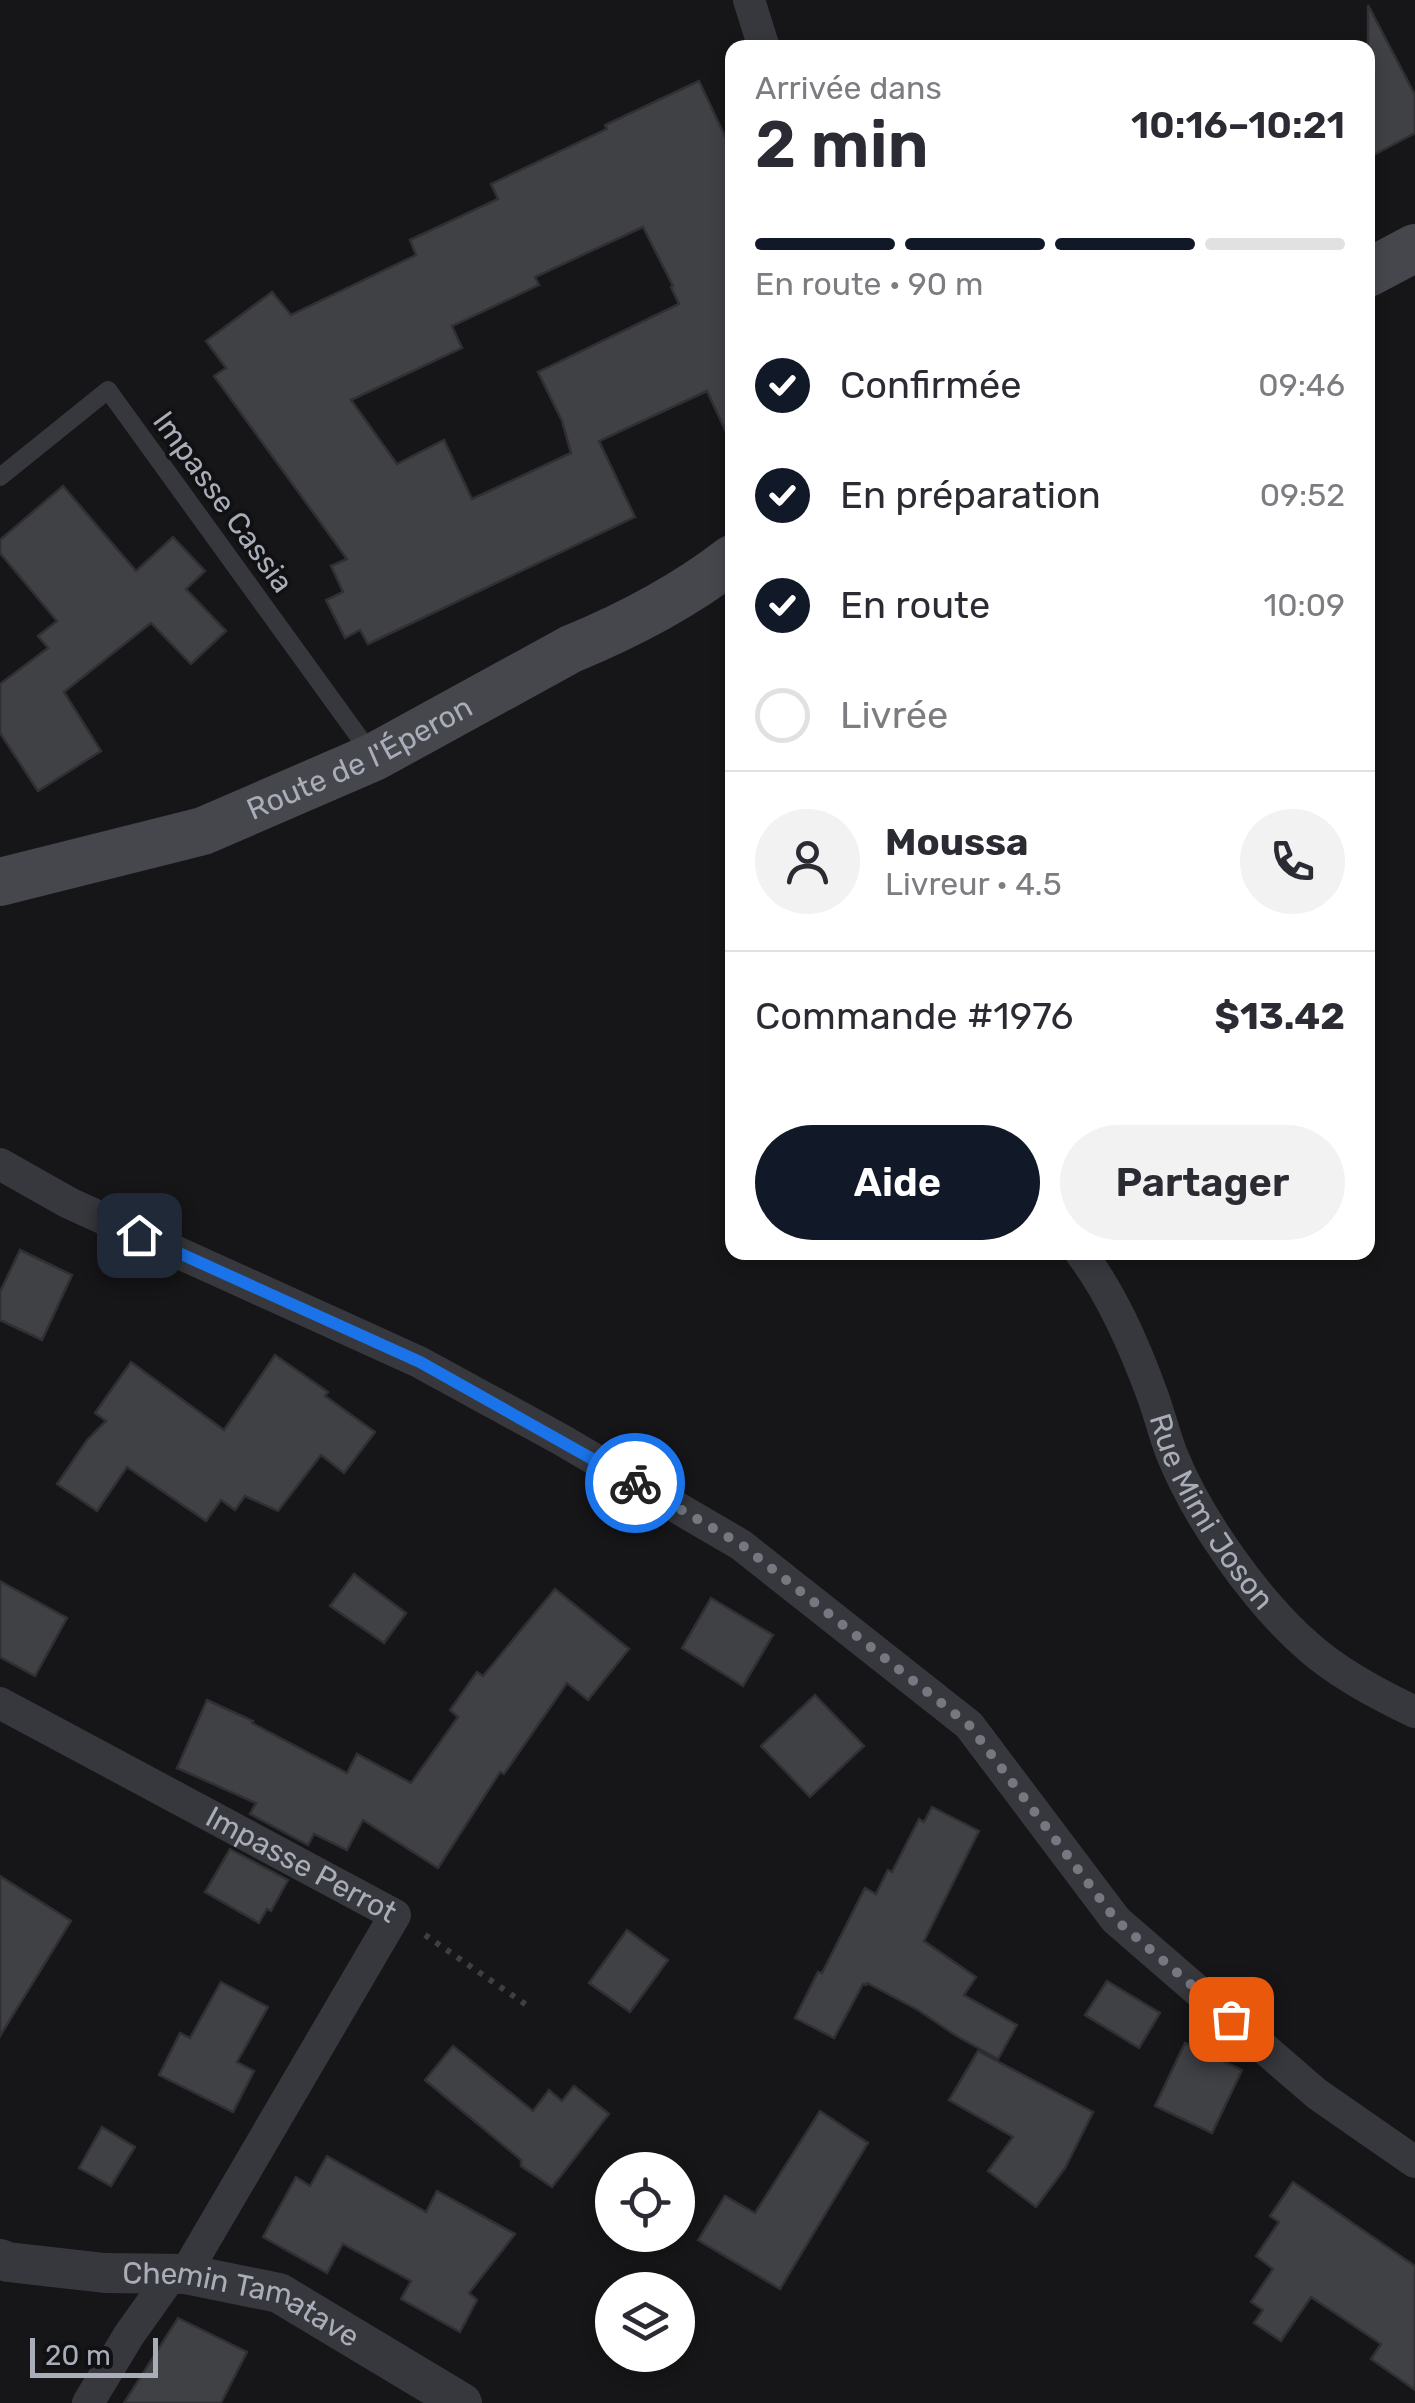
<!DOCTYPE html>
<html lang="fr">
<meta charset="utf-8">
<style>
:root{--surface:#fff;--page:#f2f2f3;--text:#2b2b33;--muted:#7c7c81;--line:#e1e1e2;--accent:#111827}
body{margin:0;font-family:Rubik,sans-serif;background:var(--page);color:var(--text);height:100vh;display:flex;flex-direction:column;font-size:38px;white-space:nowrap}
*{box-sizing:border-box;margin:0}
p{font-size:32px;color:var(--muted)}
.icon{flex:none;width:55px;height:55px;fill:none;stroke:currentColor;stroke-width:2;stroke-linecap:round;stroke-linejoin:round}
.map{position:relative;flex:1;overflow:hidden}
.details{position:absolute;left:725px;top:40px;width:650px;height:1220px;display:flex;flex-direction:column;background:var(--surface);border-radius:20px;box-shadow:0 5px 15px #0003}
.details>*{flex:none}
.controls{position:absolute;left:595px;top:2152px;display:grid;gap:20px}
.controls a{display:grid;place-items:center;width:100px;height:100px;border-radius:50%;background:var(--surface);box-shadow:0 5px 15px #0003;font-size:50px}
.scale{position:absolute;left:30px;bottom:25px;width:128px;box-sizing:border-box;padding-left:10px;border:5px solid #a8adb8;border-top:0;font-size:28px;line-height:35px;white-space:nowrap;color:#a8adb8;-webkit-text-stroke:8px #111113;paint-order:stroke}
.pin{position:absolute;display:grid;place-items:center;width:85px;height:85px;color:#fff;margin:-42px;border-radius:20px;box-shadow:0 5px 15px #0006}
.courier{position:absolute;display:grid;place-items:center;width:100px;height:100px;margin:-50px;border:8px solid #1a73e8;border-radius:50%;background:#fff;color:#222;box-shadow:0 2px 12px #0007}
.overview em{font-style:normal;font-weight:600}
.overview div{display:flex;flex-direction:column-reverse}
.overview{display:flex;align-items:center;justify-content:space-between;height:170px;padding:0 30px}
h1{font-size:65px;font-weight:600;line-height:75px}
.bar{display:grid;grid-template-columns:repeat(4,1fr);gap:15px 10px;align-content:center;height:120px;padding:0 30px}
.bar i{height:12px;border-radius:8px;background:var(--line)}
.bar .active{background:var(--accent)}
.bar p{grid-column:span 4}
.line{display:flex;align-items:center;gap:25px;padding:0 30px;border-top:2px solid var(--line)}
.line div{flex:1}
.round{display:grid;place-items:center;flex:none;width:105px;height:105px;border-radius:52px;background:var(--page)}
ol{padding:0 30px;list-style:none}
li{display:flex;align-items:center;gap:30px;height:110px}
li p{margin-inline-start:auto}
li .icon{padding:10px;border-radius:50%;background:var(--accent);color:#fff;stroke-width:4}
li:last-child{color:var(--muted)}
li i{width:55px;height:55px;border:5px solid var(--line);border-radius:50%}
.cta{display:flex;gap:20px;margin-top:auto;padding:20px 30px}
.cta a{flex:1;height:115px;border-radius:60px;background:var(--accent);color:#fff;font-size:40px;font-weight:600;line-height:115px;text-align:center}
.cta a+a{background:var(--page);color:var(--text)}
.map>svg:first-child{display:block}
.building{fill:#404145;stroke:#303034;stroke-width:2.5;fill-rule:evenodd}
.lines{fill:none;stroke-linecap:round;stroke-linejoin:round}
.path{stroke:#3d3f44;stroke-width:6;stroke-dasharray:5 8;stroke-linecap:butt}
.service{stroke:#37383d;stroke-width:18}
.minor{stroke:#37383d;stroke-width:32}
.tertiary{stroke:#37383d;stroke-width:40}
.secondary{stroke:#45474d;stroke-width:48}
.done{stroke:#757880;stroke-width:10;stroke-dasharray:0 18}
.route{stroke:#1a73e8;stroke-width:12}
.labels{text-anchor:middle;stroke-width:8;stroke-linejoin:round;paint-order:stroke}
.street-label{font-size:30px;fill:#a8adb8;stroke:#111113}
</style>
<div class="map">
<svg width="1415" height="2403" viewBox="0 0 1415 2403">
<rect width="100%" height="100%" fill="#161618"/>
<!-- building -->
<g class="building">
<polygon points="1368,5 1415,95 1415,133 1368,158"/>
<path d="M699,81l33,70v294l-25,-54 -108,50 36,76 -267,127 -8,-14 -15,8 -19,-38 17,-8 -12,-26 16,-7 -133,-183 12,-8 -20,-27 66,-49 19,23 125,-60 -6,-15 88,-41 -7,-15 116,-55 -2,-4zM643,227l30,59 -2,1 8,17 -141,68 24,49 9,32 -99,46 -28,-59 -47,24 -46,-64 111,-52 -10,-22 87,-41 -4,-8z"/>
<polygon points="63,486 136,571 173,537 205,571 186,589 226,631 191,664 151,623 64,692 101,751 38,791 0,733 0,684 48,648 38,636 57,621 0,553 0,540"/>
<polygon points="20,1250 72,1275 42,1340 0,1320 0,1292"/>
<polygon points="275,1355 328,1392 325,1396 375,1432 344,1473 321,1455 278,1511 245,1496 235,1510 221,1500 206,1521 127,1467 97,1511 57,1484 87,1440 106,1421 95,1413 131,1362 224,1430"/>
<polygon points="354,1574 406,1613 384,1643 330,1606"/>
<polygon points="0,1581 67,1618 35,1676 0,1657"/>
<polygon points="555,1589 629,1649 588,1700 567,1683 504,1774 500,1772 438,1868 363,1820 347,1850 314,1834 308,1845 250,1814 256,1803 177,1768 207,1700 253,1721 252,1723 347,1773 357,1754 411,1783 458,1717 450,1710 477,1672 483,1676"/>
<polygon points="711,1598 773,1635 743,1686 682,1648"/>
<polygon points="815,1695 864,1746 810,1797 761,1746"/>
<polygon points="932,1807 979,1831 924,1941 976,1977 964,1995 1017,2025 998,2059 955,2035 918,2010 867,1983 866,1985 863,1984 834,2038 795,2018 818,1972 822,1973 865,1888 876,1894 888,1870 892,1872 919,1819 924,1822"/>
<polygon points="230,1849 288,1880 271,1911 267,1909 259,1923 205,1892"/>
<polygon points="0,1876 71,1921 0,2036"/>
<polygon points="627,1930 668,1960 630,2012 589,1983"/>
<polygon points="1107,1981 1160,2013 1139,2048 1085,2015"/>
<polygon points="221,1982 268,2007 237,2062 254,2071 233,2112 159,2075 180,2033 190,2038"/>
<polygon points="1185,2043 1242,2070 1212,2133 1155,2106"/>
<polygon points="453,2046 533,2111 549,2090 562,2101 574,2086 609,2114 552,2187 521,2166 521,2160 425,2080"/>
<polygon points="978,2051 1093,2112 1065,2168 1036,2207 988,2171 1013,2137 949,2100"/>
<polygon points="820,2111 868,2143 780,2289 698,2240 725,2196 755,2213"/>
<polygon points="102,2127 135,2147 111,2186 79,2168"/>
<polygon points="327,2156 426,2212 437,2191 515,2234 469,2293 477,2300 460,2332 401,2299 411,2281 343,2244 327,2273 263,2237 296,2177 310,2186"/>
<polygon points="1293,2182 1415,2266 1415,2390 1371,2359 1381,2344 1311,2297 1281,2341 1254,2323 1263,2310 1251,2302 1273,2269 1256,2256 1279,2222 1270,2216"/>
<polygon points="178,2318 247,2352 221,2403 124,2403"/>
</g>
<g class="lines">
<!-- path -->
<polyline class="path" points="425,1935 528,2006"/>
<!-- service -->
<polyline class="service" points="0,477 108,390 372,755"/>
<!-- minor -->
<g class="minor">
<polyline points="749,0 764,48"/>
<polyline points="0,1164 69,1203 419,1362 560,1439 741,1545 969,1725 1116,1920 1317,2094 1415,2162"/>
<path id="s1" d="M1080,1252c32,42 54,93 72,142 7,19 12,39 19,58 26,66 86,151 140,197 30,26 68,46 104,63"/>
<path id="s2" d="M0,1703l395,212 -210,359"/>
<polyline points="88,2403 129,2335 173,2273"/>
</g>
<!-- tertiary -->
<path class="tertiary" id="s3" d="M0,2259l8,3 97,11 80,1 94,19 183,110"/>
<!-- secondary -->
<g class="secondary">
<polyline points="1368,273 1415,248"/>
<path id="s4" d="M0,882l203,-51 171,-74 197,-108c56,-23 113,-53 161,-90"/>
</g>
</g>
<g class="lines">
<!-- done -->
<polyline class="done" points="635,1483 742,1545 969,1725 1116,1920 1231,2019"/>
<!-- route -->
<polyline class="route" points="139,1235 420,1362 635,1483"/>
</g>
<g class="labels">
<!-- street labels -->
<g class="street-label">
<text transform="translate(223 502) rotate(54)" y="10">Impasse Cassia</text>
<text dy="10" stroke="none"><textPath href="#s4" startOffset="382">Route de l'Éperon</textPath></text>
<text dy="10" stroke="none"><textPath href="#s1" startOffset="292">Rue Mimi Joson</textPath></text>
<text dy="10" stroke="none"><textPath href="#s2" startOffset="342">Impasse Perrot</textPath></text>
<text dy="10" stroke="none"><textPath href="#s3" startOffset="248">Chemin Tamatave</textPath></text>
</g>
</g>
</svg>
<div class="controls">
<a><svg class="icon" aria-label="locate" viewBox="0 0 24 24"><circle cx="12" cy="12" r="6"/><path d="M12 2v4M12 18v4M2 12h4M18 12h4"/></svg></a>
<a><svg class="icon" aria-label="layers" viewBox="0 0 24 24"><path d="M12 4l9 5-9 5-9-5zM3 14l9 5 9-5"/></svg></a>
</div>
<div class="scale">20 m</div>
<div class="pin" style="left:1231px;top:2019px;background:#ea580c"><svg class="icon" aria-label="bag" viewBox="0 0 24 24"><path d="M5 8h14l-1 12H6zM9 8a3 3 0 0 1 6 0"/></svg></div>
<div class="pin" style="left:139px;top:1235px;background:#1f2937"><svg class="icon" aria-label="home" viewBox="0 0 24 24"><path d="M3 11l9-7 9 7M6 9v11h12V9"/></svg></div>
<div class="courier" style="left:635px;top:1483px"><svg class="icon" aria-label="bike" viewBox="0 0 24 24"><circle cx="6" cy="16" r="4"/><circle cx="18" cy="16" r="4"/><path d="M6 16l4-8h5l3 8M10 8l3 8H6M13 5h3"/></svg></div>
<section class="details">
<div class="overview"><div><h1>2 min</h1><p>Arrivée dans</p></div><em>10:16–10:21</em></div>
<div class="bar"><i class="active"></i><i class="active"></i><i class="active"></i><i></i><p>En route · 90 m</p></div>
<ol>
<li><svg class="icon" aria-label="check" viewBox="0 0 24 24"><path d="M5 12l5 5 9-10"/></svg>Confirmée<p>09:46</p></li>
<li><svg class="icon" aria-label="check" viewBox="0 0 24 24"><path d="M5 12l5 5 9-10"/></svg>En préparation<p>09:52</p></li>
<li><svg class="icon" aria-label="check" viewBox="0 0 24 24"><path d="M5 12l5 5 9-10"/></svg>En route<p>10:09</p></li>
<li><i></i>Livrée</li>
</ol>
<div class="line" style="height:180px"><a class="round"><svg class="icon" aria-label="person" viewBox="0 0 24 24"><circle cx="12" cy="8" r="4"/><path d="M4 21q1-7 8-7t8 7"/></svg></a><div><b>Moussa</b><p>Livreur · 4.5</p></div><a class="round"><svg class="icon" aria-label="phone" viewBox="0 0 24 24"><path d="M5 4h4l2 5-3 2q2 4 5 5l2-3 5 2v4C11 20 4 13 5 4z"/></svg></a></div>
<div class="line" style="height:130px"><div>Commande #1976</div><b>$13.42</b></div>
<div class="cta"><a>Aide</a><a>Partager</a></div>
</section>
</div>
